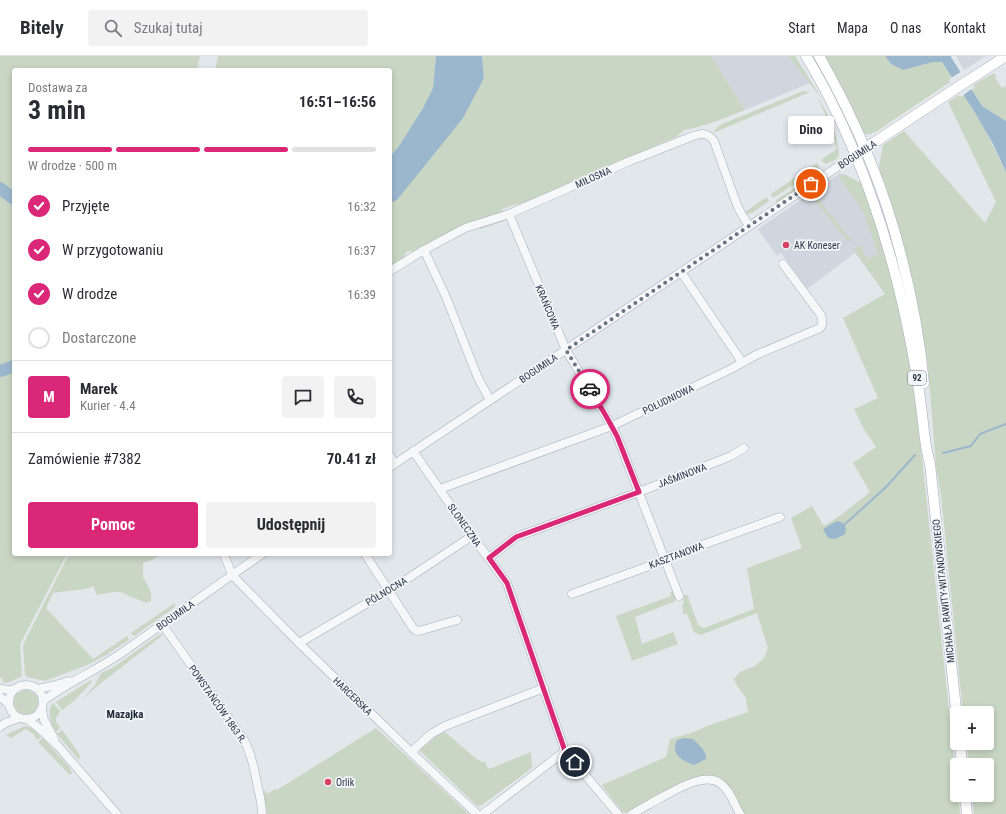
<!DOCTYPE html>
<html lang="pl">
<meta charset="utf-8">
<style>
:root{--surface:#fff;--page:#f2f2f3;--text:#2b2b33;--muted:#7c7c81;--line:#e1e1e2;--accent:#db2777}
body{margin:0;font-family:"Roboto Condensed",sans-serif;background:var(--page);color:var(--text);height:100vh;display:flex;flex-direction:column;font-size:15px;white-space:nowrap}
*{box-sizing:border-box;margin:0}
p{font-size:13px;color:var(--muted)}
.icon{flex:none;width:22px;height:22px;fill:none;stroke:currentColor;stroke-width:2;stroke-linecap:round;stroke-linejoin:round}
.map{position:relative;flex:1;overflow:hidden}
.details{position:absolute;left:12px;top:12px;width:380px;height:488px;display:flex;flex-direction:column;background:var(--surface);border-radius:4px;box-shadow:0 2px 6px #0003}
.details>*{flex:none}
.buttons{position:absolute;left:950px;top:650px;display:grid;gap:8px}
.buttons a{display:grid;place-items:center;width:44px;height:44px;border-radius:4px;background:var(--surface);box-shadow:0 2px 6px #0003;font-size:20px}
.pin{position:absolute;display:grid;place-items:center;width:34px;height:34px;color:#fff;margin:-17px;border:2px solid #fff;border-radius:50%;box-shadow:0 1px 4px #0007}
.courier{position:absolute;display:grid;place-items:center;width:40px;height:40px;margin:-20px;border:3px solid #db2777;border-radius:50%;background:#fff;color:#222;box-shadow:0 1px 5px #0007}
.bubble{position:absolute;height:28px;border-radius:4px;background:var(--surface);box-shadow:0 2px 6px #0003;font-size:13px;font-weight:700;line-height:28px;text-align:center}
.summary em{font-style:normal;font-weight:700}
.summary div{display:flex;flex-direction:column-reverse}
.summary{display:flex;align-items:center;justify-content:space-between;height:68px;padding:0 16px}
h1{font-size:26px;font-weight:700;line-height:30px}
.bar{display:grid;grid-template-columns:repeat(4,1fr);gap:6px 4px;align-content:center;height:48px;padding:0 16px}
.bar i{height:5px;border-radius:3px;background:var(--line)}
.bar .active{background:var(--accent)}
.bar p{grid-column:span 4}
.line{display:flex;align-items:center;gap:10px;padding:0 16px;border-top:1px solid var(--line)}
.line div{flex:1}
.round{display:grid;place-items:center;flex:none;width:42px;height:42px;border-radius:4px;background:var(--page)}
ol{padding:0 16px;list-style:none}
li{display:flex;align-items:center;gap:12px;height:44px}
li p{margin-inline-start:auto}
li .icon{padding:4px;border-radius:50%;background:var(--accent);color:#fff;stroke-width:4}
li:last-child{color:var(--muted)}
li i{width:22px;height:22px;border:2px solid var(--line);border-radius:50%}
.button{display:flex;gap:8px;margin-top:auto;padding:8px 16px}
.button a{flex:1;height:46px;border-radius:4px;background:var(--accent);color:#fff;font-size:16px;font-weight:700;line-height:46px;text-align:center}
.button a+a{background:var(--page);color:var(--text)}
header{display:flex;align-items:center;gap:24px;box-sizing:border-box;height:56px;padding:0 20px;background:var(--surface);border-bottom:1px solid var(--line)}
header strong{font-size:19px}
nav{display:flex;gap:22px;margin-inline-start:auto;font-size:14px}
.search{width:280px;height:36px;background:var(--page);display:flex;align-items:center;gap:10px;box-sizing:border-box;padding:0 14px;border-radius:4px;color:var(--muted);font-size:15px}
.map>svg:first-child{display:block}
.built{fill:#d0d6de}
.green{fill:#c9d6c3}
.water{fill:#9bb7ce}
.pier{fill:#e2e7ec}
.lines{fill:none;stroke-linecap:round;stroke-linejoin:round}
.stream{stroke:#9bb7ce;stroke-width:2}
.river{stroke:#9bb7ce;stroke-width:12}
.minor-casing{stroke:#a7aeb7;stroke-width:9}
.major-casing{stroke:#a1acb8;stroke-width:11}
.minor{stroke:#f6f7f9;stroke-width:8}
.major{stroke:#fff;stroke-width:10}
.done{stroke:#6a737f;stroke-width:4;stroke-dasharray:0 7.2}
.route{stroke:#db2777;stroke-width:5}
.poi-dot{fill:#d74062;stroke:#f2f5f9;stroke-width:1.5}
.labels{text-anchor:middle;stroke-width:3.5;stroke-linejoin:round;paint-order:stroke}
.shield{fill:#f2f5f9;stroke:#656f7b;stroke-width:1}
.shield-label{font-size:9px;font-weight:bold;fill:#293545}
.street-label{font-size:10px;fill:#293545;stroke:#f2f5f9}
.poi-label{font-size:10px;fill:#293545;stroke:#f2f5f9;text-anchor:start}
.neighbourhood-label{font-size:11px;font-weight:bold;fill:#1b2636;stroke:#f2f5f9}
</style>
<header>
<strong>Bitely</strong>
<div class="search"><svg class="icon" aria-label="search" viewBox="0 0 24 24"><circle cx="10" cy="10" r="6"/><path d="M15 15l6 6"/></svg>Szukaj tutaj</div>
<nav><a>Start</a><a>Mapa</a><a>O nas</a><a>Kontakt</a></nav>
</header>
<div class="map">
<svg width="1006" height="758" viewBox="0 0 1006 758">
<rect width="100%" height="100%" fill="#e2e7ec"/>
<!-- built -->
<g class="built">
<polygon points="711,0 788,0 810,27 745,54"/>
<polygon points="956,0 986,0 964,14"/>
<polygon points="840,117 843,119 872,167 886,238 855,197 807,233 781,197 777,200 758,173"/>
</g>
<!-- green -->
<g class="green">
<polygon points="0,0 200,0 197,14 14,14 14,498 67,498 20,588 22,620 10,626 3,627 3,622 0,622"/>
<polygon points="218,0 436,0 433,32 423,52 399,90 390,101 390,14 215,14"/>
<path d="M482,0h229l34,54 -28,11 -23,7 -10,2 -5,4 -1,2 -96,41 -47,23 -25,6 -8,3 5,11 -27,9 -2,-5 -3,-3h-4l-1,2 -28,14c-11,0 -18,14 -28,15 -3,0 -5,-1 -7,-1l-4,8 -13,7v-63l7,-3 21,-27 66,-95z"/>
<polygon points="788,0 795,0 822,43"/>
<path d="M822,0h63l6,8 12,6 30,-8h9l10,15 -3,3 1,2 -73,49c-6,3 -10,5 -16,1z"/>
<polygon points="994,17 997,21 995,22 1002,32 1005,30 1006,32 1006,65 982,50 972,34 975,31 973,29"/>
<polygon points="803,35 810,36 713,77 717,71 722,68"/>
<path d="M959,39l1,2 4,-2c16,24 29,50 42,77v642h-32l-2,-19h15v-30h-18l-2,-22h20v-30h-24l-22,-218 -5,-29 -8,-100 -5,-29 -43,-158 2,-1 -3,-11 4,-22 21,-14 81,92 11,-21 -48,-100z"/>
<path d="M817,41c12,17 21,38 22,59l-4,4 -10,4 -4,-4 16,-11 -9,-29z"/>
<polygon points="817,107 819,112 773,142 771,138"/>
<polygon points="818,116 817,119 778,146 775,145"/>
<polygon points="844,118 861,127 878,167 903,269 914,336 923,411 957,729 957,739 958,739 960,758 742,758 722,726 685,726 673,731 626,757 623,756 607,736 602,729 666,701 670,683 694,676 707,670 748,656 746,642 737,630 734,623 740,616 755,610 764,602 768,592 757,557 701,579 694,576 687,558 683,558 682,549 684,548 683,540 687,538 698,569 704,572 754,553 747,512 802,492 791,462 812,450 824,470 841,459 870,436 853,407 876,391 864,373 854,353 878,342 843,262 885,238 854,194 860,189 863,190 864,191 862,192 865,200 867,200 868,203 873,201 873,199 878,198 863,155 839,122"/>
<polygon points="813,136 851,184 848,186 810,138"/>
<polygon points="767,141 769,145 752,157 747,158 745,156"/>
<polygon points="69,498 162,498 150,505 143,507 143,521 151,536 151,545 146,547 120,536 114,536 96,539 94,530 85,533 53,537 46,552 93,603 127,580 129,584 106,599 87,609 45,625 27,621 25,619 23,590 25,585"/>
<polygon points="674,535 676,545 635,561 642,588 673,576 678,588 632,605 616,560 671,540 670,536"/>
<polygon points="175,547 175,551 134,580 131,577"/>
<polygon points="160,578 163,579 96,631 83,643 95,629 101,617 114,611"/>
<polygon points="91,624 92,626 74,645 62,654 56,646"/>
<circle cx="26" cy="646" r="12"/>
<path d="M53,647l7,8 -4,7v3l4,7 -4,4c-6,-9 -9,-20 -3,-29z"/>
<polygon points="25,670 32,672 41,681 37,684 33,678 26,673 11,682 6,679"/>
<polygon points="376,672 469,758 267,758 264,738 265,734 268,738 275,733 277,734"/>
<polygon points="62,674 78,696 80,700 79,704 57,678"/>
<polygon points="445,676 473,700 482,706 485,706 487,711 489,713 531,696 532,712 482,749 479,750 476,749 419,694 437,680"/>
<polygon points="43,682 69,711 72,717 70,719 38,686"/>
</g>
<!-- water -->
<g class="water">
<polygon points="436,0 482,0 484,22 463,62 397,144 390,147 390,101 399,90 423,52 433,32"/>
<polygon points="885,0 951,0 951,1 982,50 1006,65 1006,116 993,88 974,55 942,6 933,6 903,14 891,8"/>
<polygon points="837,465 843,467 846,472 845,478 835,483 828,482 823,473"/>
<path d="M685,682l8,1 9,9 4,7v4l-12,6c-12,-4 -24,-11 -17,-25z"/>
</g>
<!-- pier -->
<polygon class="pier" points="962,15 973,32 962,40 951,22"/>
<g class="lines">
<!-- stream -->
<g class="stream">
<polyline points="943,397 971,390 980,378 1006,368"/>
<polyline points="844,469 885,432 915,399"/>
</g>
<!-- river -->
<g class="river">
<polyline points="0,132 11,141 14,143"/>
<polyline points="0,315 14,310"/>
</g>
<defs>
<g id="minor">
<polyline points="509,158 566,294 606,360 617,380 679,540"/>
<polyline points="424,194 446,241 478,322 490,344"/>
<path d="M390,215l34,-21 41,-22 44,-14 121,-53 58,-23c11,-4 18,-8 26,3l23,64 4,8 8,13"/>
<polyline points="681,216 742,306"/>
<polyline points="413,395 472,480 507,527 565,695 618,758"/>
<polyline points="390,399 394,408"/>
<polyline points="390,411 540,311 855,99"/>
<path d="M440,433l172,-63 119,-57 25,-14 64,-27c4,-4 2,-8 1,-13l-38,-51"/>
<polyline points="224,498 232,519 299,587 411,696 477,758"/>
<polyline points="365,498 413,572 415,574 419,575 457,564"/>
<polyline points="489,502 516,481 639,436 731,400 744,392"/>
<polyline points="572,538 660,506 669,501 780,461"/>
<path d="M162,568l82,116c7,13 10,28 13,43 2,10 5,20 5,31"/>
<polyline points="299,587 395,531 472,480"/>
<circle cx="26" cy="646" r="17"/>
<polyline points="0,633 10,634 15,633"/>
<polyline points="38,633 52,630 69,625"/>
<polyline points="0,641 9,648"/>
<path d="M43,645c24,-18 52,-30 77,-47l142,-100"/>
<polyline points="42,654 44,664 54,682"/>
<polyline points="27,663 40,673 58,690 117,758"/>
<polyline points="0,671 5,667 20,662"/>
<polyline points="411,696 431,678 445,670 544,632"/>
<polyline points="483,758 565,695"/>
<path d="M632,758c10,-6 20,-11 30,-17 14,-7 42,-25 58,-14 10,7 14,21 20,31"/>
</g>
<g id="major">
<path d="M806,0c51,84 85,186 104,283 5,25 9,49 12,75 2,17 3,33 8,50l27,254"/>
<path d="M819,0c36,63 67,136 84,207 10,39 17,79 21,120"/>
<polyline points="860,96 955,33 1006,0"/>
<polyline points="960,687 962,709"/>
<polyline points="965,739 967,758"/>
</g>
</defs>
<!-- minor casing -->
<use href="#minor" class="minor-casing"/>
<!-- major casing -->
<use href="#major" class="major-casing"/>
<!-- minor -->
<use href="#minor" class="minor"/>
<!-- major -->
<use href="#major" class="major"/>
</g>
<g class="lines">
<!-- done -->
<polyline class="done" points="590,333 566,294 811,128"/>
<!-- route -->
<polyline class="route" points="575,706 565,695 507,527 489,502 516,481 639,436 617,380 606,360 590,333"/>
</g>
<!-- markers -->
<g class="poi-dot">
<circle cx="786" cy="189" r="4"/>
<circle cx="328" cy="726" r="4"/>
</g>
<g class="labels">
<!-- shield labels -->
<rect class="shield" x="908" y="315" width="18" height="14" rx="3"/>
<g class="shield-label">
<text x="917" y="325">92</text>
</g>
<!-- street labels -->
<g class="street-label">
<text transform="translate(857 98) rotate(-33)" y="4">BOGUMIŁA</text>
<text transform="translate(593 121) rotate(-24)" y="4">MIŁOSNA</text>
<text transform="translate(548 251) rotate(67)" y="4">KRAŃCOWA</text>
<text transform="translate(538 312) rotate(-34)" y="4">BOGUMIŁA</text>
<text transform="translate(668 343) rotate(-26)" y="4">POŁUDNIOWA</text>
<text transform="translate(682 419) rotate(-21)" y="4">JAŚMINOWA</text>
<text transform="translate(465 469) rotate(55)" y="4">SŁONECZNA</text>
<text transform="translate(676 499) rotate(-21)" y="4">KASZTANOWA</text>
<text transform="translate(386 535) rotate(-31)" y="4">PÓŁNOCNA</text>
<text transform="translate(943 535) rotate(-96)" y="4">MICHAŁA RAWITY-WITANOWSKIEGO</text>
<text transform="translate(175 559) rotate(-35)" y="4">BOGUMIŁA</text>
<text transform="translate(353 640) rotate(44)" y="4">HARCERSKA</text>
<text transform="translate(218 648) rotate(55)" y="4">POWSTAŃCÓW 1863 R.</text>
</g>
<!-- poi labels -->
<g class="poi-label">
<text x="794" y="193">AK Koneser</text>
<text x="336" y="730">Orlik</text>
</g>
<!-- neighbourhood labels -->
<g class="neighbourhood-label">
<text x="125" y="662">Mazajka</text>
</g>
</g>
</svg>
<div class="buttons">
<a>+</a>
<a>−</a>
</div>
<div class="pin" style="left:811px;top:128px;background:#ea580c"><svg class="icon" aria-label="bag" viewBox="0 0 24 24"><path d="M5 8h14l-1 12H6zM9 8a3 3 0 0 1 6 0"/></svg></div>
<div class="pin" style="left:575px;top:706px;background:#1f2937"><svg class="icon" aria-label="home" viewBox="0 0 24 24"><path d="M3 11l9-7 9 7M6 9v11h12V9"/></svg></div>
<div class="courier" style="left:590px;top:333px"><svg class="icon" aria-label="car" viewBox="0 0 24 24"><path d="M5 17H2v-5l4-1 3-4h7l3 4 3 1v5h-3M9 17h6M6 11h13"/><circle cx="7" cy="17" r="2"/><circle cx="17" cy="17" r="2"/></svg></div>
<div class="bubble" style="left:788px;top:60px;width:46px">Dino</div>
<section class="details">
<div class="summary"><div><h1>3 min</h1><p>Dostawa za</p></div><em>16:51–16:56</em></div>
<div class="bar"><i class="active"></i><i class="active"></i><i class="active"></i><i></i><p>W drodze · 500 m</p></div>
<ol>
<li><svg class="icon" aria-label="check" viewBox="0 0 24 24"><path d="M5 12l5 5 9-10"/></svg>Przyjęte<p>16:32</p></li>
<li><svg class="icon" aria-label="check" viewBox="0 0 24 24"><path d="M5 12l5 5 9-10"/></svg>W przygotowaniu<p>16:37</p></li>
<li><svg class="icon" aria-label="check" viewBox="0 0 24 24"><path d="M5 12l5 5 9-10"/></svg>W drodze<p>16:39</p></li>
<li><i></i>Dostarczone</li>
</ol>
<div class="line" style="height:72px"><b class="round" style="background:var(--accent);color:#fff">M</b><div><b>Marek</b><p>Kurier · 4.4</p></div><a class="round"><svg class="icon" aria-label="chat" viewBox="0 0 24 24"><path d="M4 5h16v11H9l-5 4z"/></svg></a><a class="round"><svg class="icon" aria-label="phone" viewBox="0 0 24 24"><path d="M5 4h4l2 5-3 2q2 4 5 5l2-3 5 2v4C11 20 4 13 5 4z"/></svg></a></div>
<div class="line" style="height:52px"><div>Zamówienie #7382</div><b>70.41 zł</b></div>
<div class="button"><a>Pomoc</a><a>Udostępnij</a></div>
</section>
</div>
